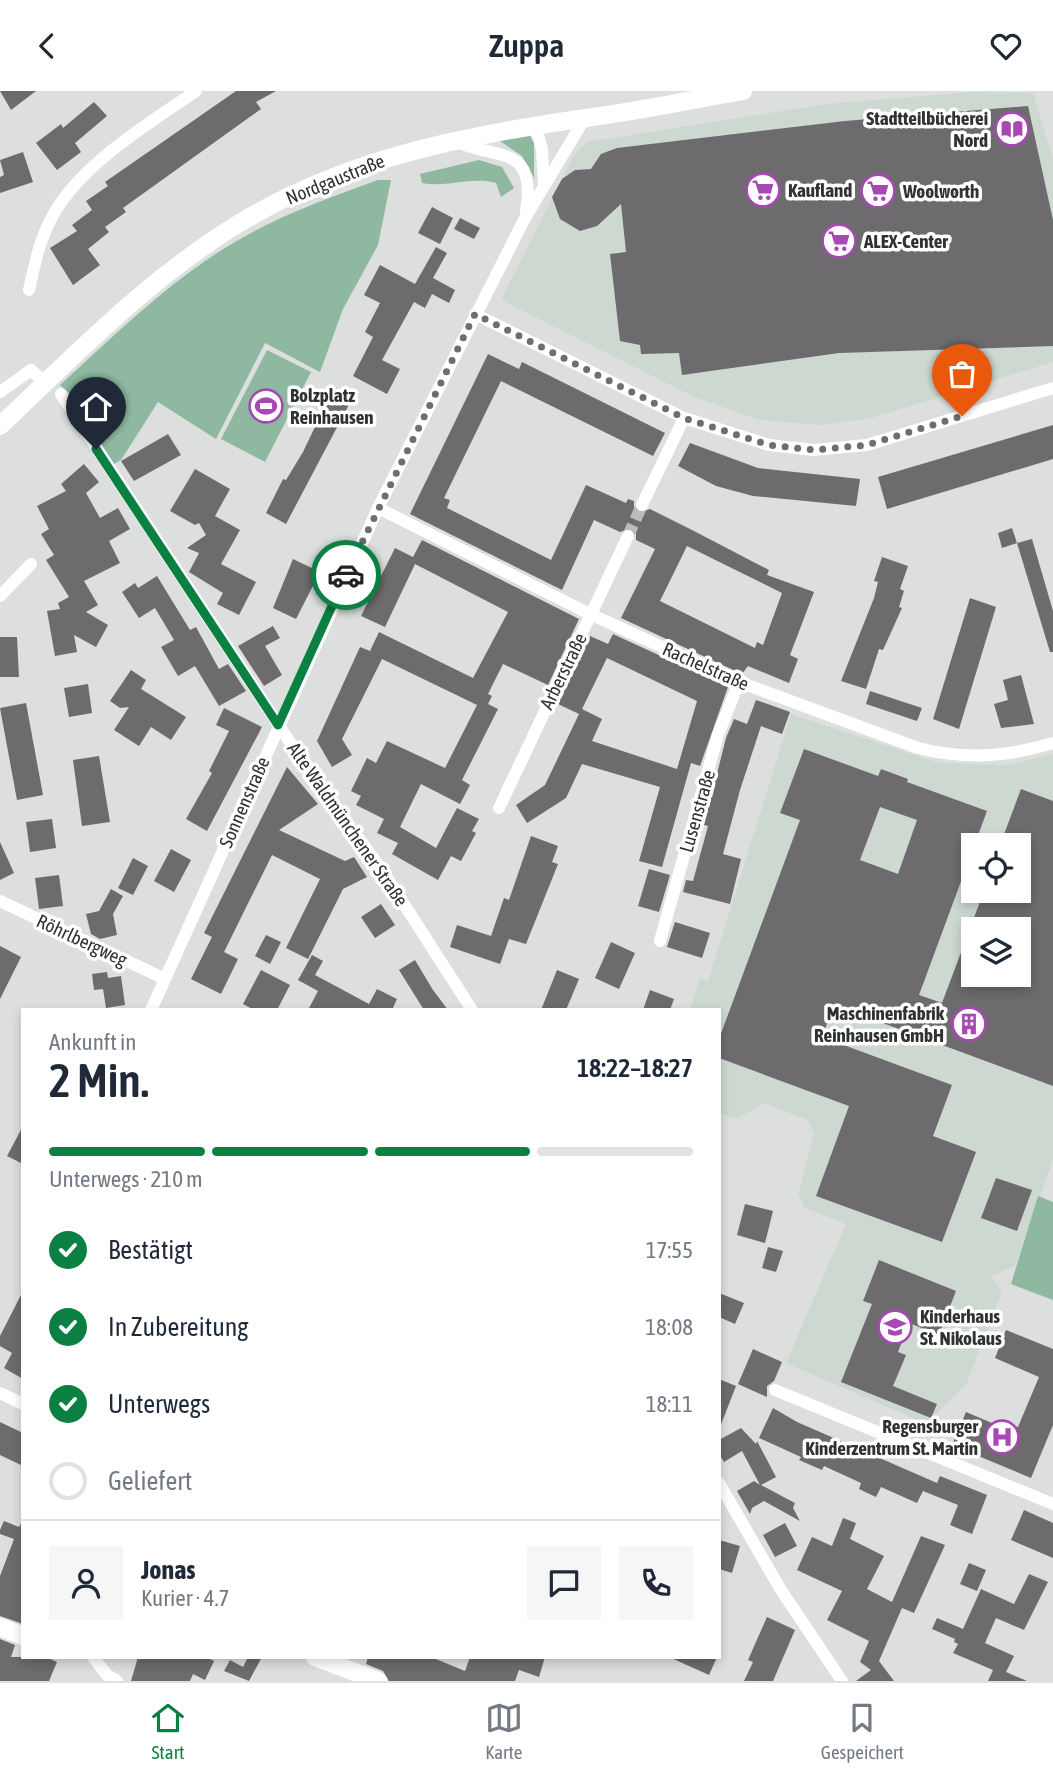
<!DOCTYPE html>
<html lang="de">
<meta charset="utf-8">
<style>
:root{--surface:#fff;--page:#f6f6f7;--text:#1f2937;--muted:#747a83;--line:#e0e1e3;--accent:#0b8043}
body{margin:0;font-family:"Asap Condensed",sans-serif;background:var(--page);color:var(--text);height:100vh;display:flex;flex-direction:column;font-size:26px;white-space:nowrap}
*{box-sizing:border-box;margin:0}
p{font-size:23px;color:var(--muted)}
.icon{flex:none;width:38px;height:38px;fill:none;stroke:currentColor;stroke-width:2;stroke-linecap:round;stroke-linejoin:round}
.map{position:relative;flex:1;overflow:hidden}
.panel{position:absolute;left:21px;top:917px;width:700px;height:651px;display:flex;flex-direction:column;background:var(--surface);border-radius:0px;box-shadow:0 4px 10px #0003}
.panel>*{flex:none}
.fabs{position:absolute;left:961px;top:742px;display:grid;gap:14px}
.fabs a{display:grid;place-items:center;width:70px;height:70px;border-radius:0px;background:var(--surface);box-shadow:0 4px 10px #0003;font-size:35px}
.pin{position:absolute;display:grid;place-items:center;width:60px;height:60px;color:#fff;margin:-72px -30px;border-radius:50% 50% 50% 0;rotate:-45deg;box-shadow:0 0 7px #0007}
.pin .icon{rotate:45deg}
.courier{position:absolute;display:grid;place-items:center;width:70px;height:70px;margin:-35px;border:5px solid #0b8043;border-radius:50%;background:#fff;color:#222;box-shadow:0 2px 9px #0007}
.summary em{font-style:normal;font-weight:600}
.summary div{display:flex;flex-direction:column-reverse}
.summary{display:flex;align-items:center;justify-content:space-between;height:119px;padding:0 28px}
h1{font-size:46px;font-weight:600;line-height:52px}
.bar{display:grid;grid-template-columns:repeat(4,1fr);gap:10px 7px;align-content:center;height:84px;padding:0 28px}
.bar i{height:9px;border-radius:5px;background:var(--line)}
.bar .current{background:var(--accent)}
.bar p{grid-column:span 4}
.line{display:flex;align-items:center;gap:18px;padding:0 28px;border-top:2px solid var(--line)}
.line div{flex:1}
.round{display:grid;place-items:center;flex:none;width:74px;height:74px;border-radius:0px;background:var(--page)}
ol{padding:0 28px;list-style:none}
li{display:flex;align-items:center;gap:21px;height:77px}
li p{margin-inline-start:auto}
li .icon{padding:7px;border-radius:50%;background:var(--accent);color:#fff;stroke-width:4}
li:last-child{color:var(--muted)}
li i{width:38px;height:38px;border:4px solid var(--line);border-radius:50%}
header{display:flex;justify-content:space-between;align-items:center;height:91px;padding:0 28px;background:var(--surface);font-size:32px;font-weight:600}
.tabs{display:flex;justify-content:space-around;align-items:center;height:98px;border-top:2px solid var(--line);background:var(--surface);font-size:19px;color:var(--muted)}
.tabs a{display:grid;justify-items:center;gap:4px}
.tabs .current{color:var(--accent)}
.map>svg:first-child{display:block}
.built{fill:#cdd8d1;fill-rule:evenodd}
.green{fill:#8eb9a0}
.building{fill:#6d6b6d;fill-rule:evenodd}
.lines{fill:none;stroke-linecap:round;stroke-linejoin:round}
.street-tunnel{stroke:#babcbb;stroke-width:12;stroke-dasharray:12 6;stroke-linecap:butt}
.street{stroke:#fff;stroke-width:12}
.secondary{stroke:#fff;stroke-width:18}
.done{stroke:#6c6f6d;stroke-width:7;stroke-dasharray:0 12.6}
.route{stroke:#0b8043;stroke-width:9}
.labels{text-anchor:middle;stroke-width:7;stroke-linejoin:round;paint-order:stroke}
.poi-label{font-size:19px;font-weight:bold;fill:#303231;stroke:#fff;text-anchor:start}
.street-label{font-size:19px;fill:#303231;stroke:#fff}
</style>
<header><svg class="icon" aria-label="back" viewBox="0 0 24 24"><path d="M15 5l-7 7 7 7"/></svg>Zuppa<svg class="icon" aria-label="heart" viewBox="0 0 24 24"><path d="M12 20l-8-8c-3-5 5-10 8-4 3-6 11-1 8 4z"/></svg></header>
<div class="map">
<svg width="1053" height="1590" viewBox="0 0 1053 1590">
<rect width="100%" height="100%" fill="#dcdfdd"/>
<!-- built -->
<g class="built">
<polygon points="973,1 1033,2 1053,69 1053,271 871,327 823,334 759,329 694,306 501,209 574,64 587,51 827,13"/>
<path d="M791,623l148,49 70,2 44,-11v405l-38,107 -24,10 11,15 -35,92 -40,41 -141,-61 60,-139 -41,-16 -7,-13 16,-61 -6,-14 -44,-17 -27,16 -18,-6v-103h-29l10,-31 8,2zM973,754h45v46h-45zM973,838h45v46h-45z"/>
</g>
<!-- green -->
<g class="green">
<polygon points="529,43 534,52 534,87 522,65 500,50 501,47"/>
<path d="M479,69l23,7 12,21 -13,9 -5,-14c-24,-7 -49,5 -74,0l-2,-9z"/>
<path d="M378,89h13l-13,65 -35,64 -23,63 -55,-29 -49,96 -58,-37 -37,58 -7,4 -46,-72 -8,-7c55,-50 110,-105 175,-143 45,-27 94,-44 143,-62z"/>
<polygon points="267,259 311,281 265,371 221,348"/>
<polygon points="1038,1105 1053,1111 1053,1209 1011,1193"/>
</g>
<!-- building -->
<g class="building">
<polygon points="0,0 36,0 11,19"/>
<polygon points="236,0 276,0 256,11 261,18 123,117 126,121 105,136 109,141 88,158 100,174 73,194 50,157 77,140 72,134 92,119 86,110 108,95 105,91"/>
<polygon points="94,11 107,25 75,52 81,61 57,79 36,52 61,33 63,37"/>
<polygon points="1028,15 1053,129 1053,255 839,262 682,284 679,262 641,263 640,254 620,250 610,163 626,161 621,113 597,135 580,140 560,128 552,106 562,88 575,79 591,78 601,63 617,57 845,30"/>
<polygon points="23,61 33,91 0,102 0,86 4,84 0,69"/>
<polygon points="432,116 453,127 440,153 418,142"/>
<polygon points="460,127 480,137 474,148 454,138"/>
<polygon points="436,156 447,162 433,187 455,199 449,212 432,203 425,217 414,211 382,269 400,278 387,303 353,285 373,246 365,241 380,212 364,204 380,174 415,193"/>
<path d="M488,263l31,15 3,-7 143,71 -12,23 -152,-75 -57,117 6,2 -3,8 104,52 35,-75 40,18 2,-4 6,2v8l5,4 11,-4 44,22 75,39 -2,5 47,17 -24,63 8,4 -9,24 -41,-17 -6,8 -121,-56 34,-69 -19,-9v-8l-5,-4 -11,4 -26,-12 -32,70 -152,-76zM687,455l95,47 -19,52 -6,-3 -2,6 -95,-47z"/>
<polygon points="334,296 353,306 286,433 266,422 283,388 286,389 303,361"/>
<polygon points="1053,334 1053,368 887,418 878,386"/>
<polygon points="168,343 181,364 134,390 121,370"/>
<polygon points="690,352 758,377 860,388 856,415 753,405 716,395 678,375"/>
<polygon points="84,373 99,391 86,402 100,427 118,417 130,438 109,450 120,472 84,490 98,514 86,521 108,534 96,556 74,544 77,561 55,565 47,520 60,518 58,512 69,506 46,469 54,464 41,443 49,438 37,415 66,400 61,393"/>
<polygon points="195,378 230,398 215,425 240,439 221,473 256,491 239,524 217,513 223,502 189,481 199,462 187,457 206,444 199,432 195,434 170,420"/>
<polygon points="1012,437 1017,452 1002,457 998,442"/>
<polygon points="1032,448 1053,520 1053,561 1050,561 1017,452"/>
<polygon points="422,449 579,528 548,594 503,573 488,603 492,605 488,613 498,618 462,689 470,694 460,713 421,693 400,736 436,757 457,717 479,728 472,740 476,742 461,770 451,765 438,789 392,763 398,752 377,742 384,728 356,714 361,705 351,700 367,667 376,672 387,650 445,677 477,614 382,568 342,648 352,664 332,676 317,650 360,556 370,560 379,541 473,587 508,521 415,473 385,536 361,525 395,457 413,466"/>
<polygon points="882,466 908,475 900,498 904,500 899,516 902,517 883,559 879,558 866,598 841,590 874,507 878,491 874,490"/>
<polygon points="293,468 320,481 296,528 273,517"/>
<polygon points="157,485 190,539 196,536 219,578 228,573 246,600 219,615 195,575 178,585 161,556 174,549 155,517 139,527 122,501 135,492 138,497"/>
<polygon points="970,507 996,516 959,638 933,628"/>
<polygon points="273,535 280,547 265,555 282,584 264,595 238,555"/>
<path d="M613,543l115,53 -28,79 -9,-3 -29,104 -23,-6 21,-74 -78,-23 -16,34 -39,25 -11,-18 29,-20 34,-71 -21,-10 32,-68 18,8zM607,567l90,43 -20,68 -85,-28 10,-22 -20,-10z"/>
<polygon points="0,546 17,546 19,586 0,586"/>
<polygon points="131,579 146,589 141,598 186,626 171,649 151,636 139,655 114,639 129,616 120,617 110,610"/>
<polygon points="1021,584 1034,633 1001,637 994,613 1008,609 1003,589"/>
<polygon points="88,593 92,622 69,626 64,597"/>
<polygon points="870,600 922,617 917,630 866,613"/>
<polygon points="756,609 790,621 782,643 761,635 740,699 723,763 741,768 730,813 683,801 686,789 693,790 708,735 704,734 726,647 734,628 747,633"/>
<polygon points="26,612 43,704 17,709 0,617"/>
<polygon points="224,617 262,636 207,740 186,728 212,682 209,680 229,640 216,634"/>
<path d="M804,658l74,27 3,-7 27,10 -1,3 80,29 -68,184 23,8 42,-112h34v-46h-18l21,-56 32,12v285l-219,-81 -12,32 130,48 -19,51 43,16 -34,90 -126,-46 33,-90 -130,-48v-19l81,-219 -20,-7zM880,716l37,13 -19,54 -38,-14zM973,838h45v46h-45z"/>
<polygon points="99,665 110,731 82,735 73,669"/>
<polygon points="287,676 318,713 279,739 345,770 354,766 367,786 343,798 308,868 286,857 320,788 272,764 224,861 238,868 221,903 191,888 212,846 204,842"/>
<polygon points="52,728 56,757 30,761 26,731"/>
<polygon points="531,745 558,755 552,771 558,773 526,853 509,848 500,873 450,856 457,834 491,845 504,807 509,809"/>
<polygon points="0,751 14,782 0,789"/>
<polygon points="171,758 191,769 174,801 154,790"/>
<polygon points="133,767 148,775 133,804 118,797"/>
<polygon points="649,778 670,784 659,821 638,815"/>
<polygon points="59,784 63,815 39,818 35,787"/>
<polygon points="111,798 123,805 113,823 117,844 100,848 91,843 86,823 99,820"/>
<polygon points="381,813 395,834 375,847 361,826"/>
<polygon points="675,831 710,842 702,867 667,856"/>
<polygon points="266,844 281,851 270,873 255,865"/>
<polygon points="611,851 635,862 619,898 595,887"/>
<polygon points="0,855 21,866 0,908"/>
<polygon points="312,864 323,870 315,884 369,913 377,898 397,908 392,919 308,919 318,900 298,889"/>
<polygon points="415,869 433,899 448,919 424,919 399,879"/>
<polygon points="261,879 290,894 277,919 254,919 243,913"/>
<polygon points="557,879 579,888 566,919 541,919"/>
<polygon points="107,881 108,887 121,885 125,914 106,917 103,898 94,899 92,883"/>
<polygon points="650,899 674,908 670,919 643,919"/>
<polygon points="23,1035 23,1073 7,1065"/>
<polygon points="996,1087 1032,1099 1017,1140 981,1127"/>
<polygon points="745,1113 773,1120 765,1152 737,1144"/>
<polygon points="768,1156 783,1160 776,1181 762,1177"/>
<polygon points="879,1169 956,1200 939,1244 909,1232 898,1261 906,1264 893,1295 937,1313 931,1327 841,1291 872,1213 863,1210"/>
<polygon points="23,1200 23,1288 4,1277 12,1262 0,1255 0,1245"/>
<polygon points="719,1202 744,1212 735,1233 719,1226"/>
<polygon points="1006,1239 1053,1258 1053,1334 1031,1387 952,1354 966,1321 1006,1338 1008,1333 1018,1336 1039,1286 995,1267"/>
<polygon points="753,1258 782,1271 774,1290 767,1295 767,1306 738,1293"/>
<polygon points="719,1288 736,1295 720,1336 719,1336"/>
<polygon points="773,1317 797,1331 937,1392 940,1385 987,1404 972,1443 950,1434 958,1414 923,1400 917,1412 881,1396 876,1406 859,1398 861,1392 824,1375 822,1379 799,1369 801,1366 759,1347"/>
<polygon points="0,1331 23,1342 23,1375 0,1364"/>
<polygon points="741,1337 756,1353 757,1350 776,1386 761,1394 795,1412 793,1417 800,1430 764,1410 752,1417 750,1423 737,1400 754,1390 760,1394 742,1360 724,1371 719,1363 719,1349"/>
<polygon points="1024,1419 1053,1432 1053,1467 1011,1449"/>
<polygon points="843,1427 856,1432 850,1448 884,1465 867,1498 892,1511 921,1445 945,1454 914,1522 902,1517 879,1570 894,1590 856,1590 871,1579 860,1571 869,1550 827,1529 842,1500 797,1479 812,1446 832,1455"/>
<polygon points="23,1429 23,1533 0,1525 0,1485 14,1448 0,1443 0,1439 4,1430 19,1436"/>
<polygon points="785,1432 797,1455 775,1466 763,1444"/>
<polygon points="719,1449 740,1455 732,1482 719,1478"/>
<polygon points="969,1472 986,1479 977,1500 960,1493"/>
<polygon points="1029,1483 1048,1491 1024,1539 996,1527 985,1552 1014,1565 1006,1581 1027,1590 988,1590 993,1579 953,1562 958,1553 954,1551 955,1548 932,1538 937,1527 963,1538 981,1498 1014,1513"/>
<polygon points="767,1526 795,1539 773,1590 744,1590 753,1571 748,1569"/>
<polygon points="0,1548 15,1554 11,1566 46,1566 57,1571 49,1590 0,1590"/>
<polygon points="138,1566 206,1566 214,1570 205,1589 193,1583 190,1590 131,1590"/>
<polygon points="248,1566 262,1566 249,1590 224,1580 230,1569 243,1576"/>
<polygon points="368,1566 431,1566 465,1580 470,1566 545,1566 539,1586 519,1579 515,1590 389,1590 383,1580 366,1573"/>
<polygon points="669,1566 717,1566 709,1584"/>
</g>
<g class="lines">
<!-- street-tunnel -->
<polyline class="street-tunnel" points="628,445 642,414"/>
<!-- street -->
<g class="street">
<polyline points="535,34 542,58 544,94"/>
<path d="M455,50c43,20 82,2 71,71"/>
<path d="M29,199c5,-23 10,-47 20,-67 25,-55 99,-99 147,-132"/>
<polyline points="475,223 684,327 769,354 814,359 867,354 1053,297"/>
<polyline points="0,301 31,279 45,292"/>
<polyline points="61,303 311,683 382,779 472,919"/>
<polyline points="642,414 684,327"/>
<path d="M378,417l212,106 149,68 179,66c47,12 89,9 135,-5"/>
<polyline points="0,505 31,473"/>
<polyline points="499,717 628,445"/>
<polyline points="0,810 165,888"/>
<polyline points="660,850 718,644 739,591"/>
<polyline points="151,919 378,417 525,127 585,27"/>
<polyline points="775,1299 1053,1413"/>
<polyline points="0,1302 23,1313"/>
<polyline points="719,1392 781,1499 842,1590"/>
<polyline points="93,1566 107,1584 117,1590"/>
</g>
<!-- secondary -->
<g class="secondary">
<path d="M0,335c78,-74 154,-153 248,-208 105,-61 219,-83 338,-100 53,-7 105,-18 157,-27"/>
<polyline points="0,1536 23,1545"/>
<polyline points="315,1566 378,1590"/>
</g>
</g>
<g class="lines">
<!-- done -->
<polyline class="done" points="346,484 475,223 684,327 769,354 814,359 867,354 962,325"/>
<!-- route -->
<polyline class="route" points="96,358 278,634 346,484"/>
</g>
<!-- icons -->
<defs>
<symbol id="library-ring" viewBox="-11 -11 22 22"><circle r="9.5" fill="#fff" stroke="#a749b3" stroke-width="1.5"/><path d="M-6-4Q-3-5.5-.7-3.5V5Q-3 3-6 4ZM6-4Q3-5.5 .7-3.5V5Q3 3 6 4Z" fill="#a749b3"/></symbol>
<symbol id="supermarket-ring" viewBox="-11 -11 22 22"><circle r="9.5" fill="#fff" stroke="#a749b3" stroke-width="1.5"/><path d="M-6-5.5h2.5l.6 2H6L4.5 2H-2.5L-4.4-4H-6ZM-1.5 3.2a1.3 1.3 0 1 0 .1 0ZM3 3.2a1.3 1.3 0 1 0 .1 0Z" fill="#a749b3"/></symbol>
<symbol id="stadium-ring" viewBox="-11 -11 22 22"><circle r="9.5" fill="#fff" stroke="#a749b3" stroke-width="1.5"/><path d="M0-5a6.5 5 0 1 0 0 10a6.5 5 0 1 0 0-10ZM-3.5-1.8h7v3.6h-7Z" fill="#a749b3"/></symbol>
<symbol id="building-ring" viewBox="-11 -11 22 22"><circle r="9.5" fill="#fff" stroke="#a749b3" stroke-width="1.5"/><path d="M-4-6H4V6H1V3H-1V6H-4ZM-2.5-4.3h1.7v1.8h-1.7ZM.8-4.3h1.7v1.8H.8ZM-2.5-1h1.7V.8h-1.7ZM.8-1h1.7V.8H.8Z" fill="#a749b3"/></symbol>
<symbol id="school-ring" viewBox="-11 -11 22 22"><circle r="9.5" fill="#fff" stroke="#a749b3" stroke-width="1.5"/><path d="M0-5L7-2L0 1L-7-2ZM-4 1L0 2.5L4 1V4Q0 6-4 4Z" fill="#a749b3"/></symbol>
<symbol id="hospital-ring" viewBox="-11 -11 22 22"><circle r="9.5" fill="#fff" stroke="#a749b3" stroke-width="1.5"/><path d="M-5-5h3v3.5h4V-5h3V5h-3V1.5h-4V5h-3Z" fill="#a749b3"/></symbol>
</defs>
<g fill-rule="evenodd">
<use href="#library-ring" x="993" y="19" width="38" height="38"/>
<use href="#supermarket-ring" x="744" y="80" width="38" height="38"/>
<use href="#supermarket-ring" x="859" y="81" width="38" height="38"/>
<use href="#supermarket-ring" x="820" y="131" width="38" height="38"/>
<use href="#stadium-ring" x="247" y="296" width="38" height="38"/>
<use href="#building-ring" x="950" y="914" width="38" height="38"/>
<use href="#school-ring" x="876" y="1217" width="38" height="38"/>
<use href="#hospital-ring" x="983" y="1327" width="38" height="38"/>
</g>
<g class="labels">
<!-- poi labels -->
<g class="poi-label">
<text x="988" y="34" text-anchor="end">Stadtteilbücherei<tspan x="988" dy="22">Nord</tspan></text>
<text x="788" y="106">Kaufland</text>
<text x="903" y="107">Woolworth</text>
<text x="864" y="157">ALEX-Center</text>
<text x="290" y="311">Bolzplatz<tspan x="290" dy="22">Reinhausen</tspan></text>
<text x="944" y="929" text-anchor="end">Maschinenfabrik<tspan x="944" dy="22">Reinhausen GmbH</tspan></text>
<text x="920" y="1232">Kinderhaus<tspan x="920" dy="22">St. Nikolaus</tspan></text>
<text x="978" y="1342" text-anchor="end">Regensburger<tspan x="978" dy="22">Kinderzentrum St. Martin</tspan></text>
</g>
<!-- street labels -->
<g class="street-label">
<text transform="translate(335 88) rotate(-22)" y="7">Nordgaustraße</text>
<text transform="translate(706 575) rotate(24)" y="7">Rachelstraße</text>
<text transform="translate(563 580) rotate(-64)" y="7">Arberstraße</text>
<text transform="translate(244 711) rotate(-66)" y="7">Sonnenstraße</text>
<text transform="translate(697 720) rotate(-74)" y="7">Lusenstraße</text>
<text transform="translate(348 733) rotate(55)" y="7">Alte Waldmünchener Straße</text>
<text transform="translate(82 849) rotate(25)" y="7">Röhrlbergweg</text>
</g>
</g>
</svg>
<div class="fabs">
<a><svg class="icon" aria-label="locate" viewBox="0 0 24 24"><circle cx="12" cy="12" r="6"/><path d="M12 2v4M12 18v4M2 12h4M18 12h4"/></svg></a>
<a><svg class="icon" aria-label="layers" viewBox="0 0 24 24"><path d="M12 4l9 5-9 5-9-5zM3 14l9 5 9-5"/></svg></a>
</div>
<div class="pin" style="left:962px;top:325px;background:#ea580c"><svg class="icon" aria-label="bag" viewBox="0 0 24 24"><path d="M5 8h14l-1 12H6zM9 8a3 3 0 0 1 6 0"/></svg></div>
<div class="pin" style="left:96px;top:358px;background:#1f2937"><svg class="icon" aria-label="home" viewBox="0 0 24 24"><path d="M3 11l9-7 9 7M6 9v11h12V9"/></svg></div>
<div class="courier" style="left:346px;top:484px"><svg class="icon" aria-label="car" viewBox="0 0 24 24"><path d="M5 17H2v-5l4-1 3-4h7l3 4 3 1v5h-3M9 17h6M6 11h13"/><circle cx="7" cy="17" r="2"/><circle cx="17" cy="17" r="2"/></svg></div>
<section class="panel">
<div class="summary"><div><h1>2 Min.</h1><p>Ankunft in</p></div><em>18:22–18:27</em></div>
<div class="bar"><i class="current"></i><i class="current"></i><i class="current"></i><i></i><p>Unterwegs · 210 m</p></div>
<ol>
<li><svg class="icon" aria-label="check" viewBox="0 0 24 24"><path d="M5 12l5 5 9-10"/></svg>Bestätigt<p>17:55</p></li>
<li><svg class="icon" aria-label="check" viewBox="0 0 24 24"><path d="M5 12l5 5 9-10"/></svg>In Zubereitung<p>18:08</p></li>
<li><svg class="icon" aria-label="check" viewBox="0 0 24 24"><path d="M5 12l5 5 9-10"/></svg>Unterwegs<p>18:11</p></li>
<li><i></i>Geliefert</li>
</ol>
<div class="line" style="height:126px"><a class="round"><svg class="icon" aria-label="person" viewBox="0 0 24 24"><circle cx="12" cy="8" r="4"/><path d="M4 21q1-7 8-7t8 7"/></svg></a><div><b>Jonas</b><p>Kurier · 4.7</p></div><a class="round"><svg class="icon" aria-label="chat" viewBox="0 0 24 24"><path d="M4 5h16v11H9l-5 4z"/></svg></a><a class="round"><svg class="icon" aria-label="phone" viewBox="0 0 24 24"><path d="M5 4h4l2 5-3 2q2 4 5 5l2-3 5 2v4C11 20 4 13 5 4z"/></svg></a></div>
</section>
</div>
<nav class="tabs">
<a class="current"><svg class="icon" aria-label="home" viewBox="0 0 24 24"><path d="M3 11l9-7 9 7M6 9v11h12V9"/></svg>Start</a>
<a><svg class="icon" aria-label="map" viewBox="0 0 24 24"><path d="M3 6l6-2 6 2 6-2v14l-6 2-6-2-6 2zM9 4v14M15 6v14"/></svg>Karte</a>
<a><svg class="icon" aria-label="saved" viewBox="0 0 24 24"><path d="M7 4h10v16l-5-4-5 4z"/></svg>Gespeichert</a>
</nav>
